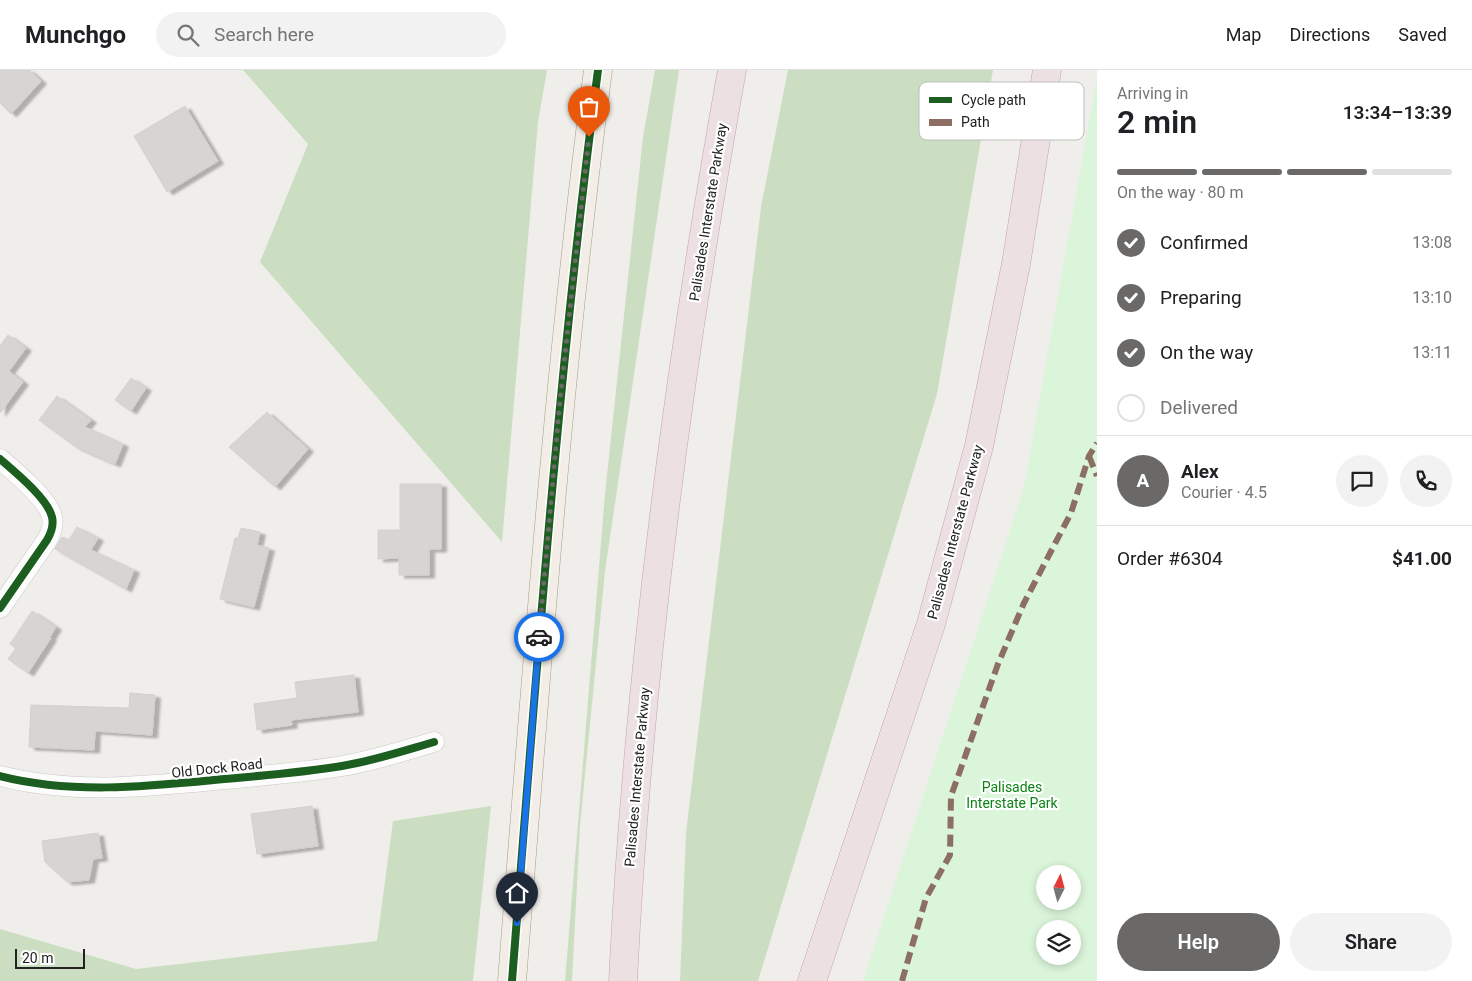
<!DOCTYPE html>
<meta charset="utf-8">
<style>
:root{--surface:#fff;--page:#f2f2f2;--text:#202124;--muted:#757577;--line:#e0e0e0;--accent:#6a6968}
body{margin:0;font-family:Roboto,sans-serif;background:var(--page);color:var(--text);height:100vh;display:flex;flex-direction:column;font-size:19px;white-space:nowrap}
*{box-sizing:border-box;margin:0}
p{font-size:16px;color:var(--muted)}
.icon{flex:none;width:28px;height:28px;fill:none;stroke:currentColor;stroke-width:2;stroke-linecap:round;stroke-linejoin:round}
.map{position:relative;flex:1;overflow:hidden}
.panel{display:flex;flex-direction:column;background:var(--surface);width:375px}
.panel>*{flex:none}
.needle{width:32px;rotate:6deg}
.controls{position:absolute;left:1036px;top:795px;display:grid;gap:10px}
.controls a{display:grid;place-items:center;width:45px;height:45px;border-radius:50%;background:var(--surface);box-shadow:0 2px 8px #0003;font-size:25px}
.scale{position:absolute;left:15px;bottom:12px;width:70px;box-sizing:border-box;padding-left:5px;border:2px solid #222;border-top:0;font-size:14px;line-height:18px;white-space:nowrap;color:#222;-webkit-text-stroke:4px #fff;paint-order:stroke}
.pin{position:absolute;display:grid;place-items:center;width:42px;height:42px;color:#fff;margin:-51px -21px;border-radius:50% 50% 50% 0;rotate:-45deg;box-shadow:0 0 5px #0007}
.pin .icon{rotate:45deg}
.courier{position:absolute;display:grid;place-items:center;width:50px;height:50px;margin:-25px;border:4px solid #1a73e8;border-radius:50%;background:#fff;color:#222;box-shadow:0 1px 6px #0007}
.headline em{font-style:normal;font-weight:600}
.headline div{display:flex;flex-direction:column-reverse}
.headline{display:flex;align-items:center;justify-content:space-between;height:85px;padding:0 20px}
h1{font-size:32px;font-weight:600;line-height:38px}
.bar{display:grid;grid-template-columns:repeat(4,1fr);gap:8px 5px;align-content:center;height:60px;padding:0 20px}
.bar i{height:6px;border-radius:4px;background:var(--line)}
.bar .selected{background:var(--accent)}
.bar p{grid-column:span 4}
.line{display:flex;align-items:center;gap:12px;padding:0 20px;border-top:1px solid var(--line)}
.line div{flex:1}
.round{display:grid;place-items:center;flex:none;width:52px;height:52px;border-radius:26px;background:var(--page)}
ol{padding:0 20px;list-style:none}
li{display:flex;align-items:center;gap:15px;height:55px}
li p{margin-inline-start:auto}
li .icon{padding:5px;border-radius:50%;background:var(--accent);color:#fff;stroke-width:4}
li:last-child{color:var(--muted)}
li i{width:28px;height:28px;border:2px solid var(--line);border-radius:50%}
.button{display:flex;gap:10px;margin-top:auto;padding:10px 20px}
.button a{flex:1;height:58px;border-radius:30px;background:var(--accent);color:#fff;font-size:20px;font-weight:600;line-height:58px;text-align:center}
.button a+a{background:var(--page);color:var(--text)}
header{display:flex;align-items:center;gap:30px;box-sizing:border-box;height:70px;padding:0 25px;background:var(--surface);border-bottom:1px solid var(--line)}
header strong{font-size:24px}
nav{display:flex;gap:28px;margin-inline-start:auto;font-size:18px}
.search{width:350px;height:45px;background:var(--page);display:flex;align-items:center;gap:12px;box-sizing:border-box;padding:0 18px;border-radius:28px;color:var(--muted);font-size:19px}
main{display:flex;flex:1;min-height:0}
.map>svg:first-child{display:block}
.forest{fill:#cbdec1}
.park{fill:#daf5da;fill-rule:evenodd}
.building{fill:#d7d4d2;stroke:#d3d0cc;filter:url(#shadow)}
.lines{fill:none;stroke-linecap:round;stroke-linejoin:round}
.minor-casing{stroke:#c9c8c7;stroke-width:21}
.primary-casing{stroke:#a79c86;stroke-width:29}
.motorway-casing{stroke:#c5a2ac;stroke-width:29}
.minor{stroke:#fdfcfc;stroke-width:20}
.primary{stroke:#f3ede7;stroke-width:28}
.motorway{stroke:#ece0e2;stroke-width:28}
.quiet{stroke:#8d6e63;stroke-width:6;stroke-dasharray:12 6;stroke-linecap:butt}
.cycleway-casing{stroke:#fff;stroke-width:11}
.cycleway{stroke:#1b5e20;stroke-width:8}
.done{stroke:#6a6968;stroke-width:5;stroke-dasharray:0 9}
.route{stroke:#1a73e8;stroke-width:6}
.labels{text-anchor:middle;stroke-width:4.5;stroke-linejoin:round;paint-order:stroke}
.street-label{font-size:14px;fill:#222;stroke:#fff}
.park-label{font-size:14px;fill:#0c8416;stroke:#fff}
.key{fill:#fff;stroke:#bdbdbd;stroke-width:1}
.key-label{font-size:14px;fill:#222}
</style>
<header>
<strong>Munchgo</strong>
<div class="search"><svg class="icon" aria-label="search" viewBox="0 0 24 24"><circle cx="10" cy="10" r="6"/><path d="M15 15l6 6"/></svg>Search here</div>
<nav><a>Map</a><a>Directions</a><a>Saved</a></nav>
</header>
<main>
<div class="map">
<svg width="1097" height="911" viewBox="0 0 1097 911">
<defs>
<filter id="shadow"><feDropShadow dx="5.5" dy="3" stdDeviation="1" flood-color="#0004"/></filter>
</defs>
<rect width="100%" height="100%" fill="#f0eeeb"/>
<!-- forest -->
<g class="forest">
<polygon points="243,0 547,0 538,52 502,472 260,192 308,74"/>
<polygon points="655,0 679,0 605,501 580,756 572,911 565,911 605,424 643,67"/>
<polygon points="788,0 993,0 937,324 758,911 680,911 686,763 761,137"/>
<polygon points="491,736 473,911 0,911 0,859 136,899 377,871 393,751"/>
</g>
<!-- park -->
<path class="park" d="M1097,6v905h-234l161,-494zM1045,804h27v27h-27zM1045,859h27v27h-27z"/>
<!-- building -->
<g class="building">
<polygon points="0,0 29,0 41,11 11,44 0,33"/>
<polygon points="185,36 218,91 167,122 134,66"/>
<polygon points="8,265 26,278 9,301 23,312 0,343 0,276"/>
<polygon points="131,308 146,318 131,341 115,330"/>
<polygon points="57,326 91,350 85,357 123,374 115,394 76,377 39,350"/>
<polygon points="267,342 308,379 275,417 229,377"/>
<polygon points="400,414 441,414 441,479 429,479 429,505 399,505 399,488 378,489 378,460 400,460"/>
<polygon points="77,457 98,468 91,480 134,500 126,519 55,479 62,467 69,470"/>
<polygon points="241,458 260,462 257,475 269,478 254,537 220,529 235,468 238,468"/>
<polygon points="32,541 56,557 50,567 51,568 28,603 8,589 16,578 10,574"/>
<polygon points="354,605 358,642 291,650 292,655 257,660 254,634 297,628 295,612"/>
<polygon points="130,623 155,625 152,665 95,661 94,680 29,677 31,635 129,638"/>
<polygon points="312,736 318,776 257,784 251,744"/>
<polygon points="98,763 102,788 93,789 89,810 67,812 45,792 42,771"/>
</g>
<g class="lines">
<defs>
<g id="minor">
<path d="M0,389c15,13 48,40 52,58 2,8 -1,16 -5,23l-47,68"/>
<path d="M0,706c70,18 143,11 214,4 43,-4 86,-7 128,-14 31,-5 61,-15 92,-24"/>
</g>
<path id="primary" d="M512,911c24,-304 46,-608 86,-911"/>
<g id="motorway">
<path d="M623,911c15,-306 55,-610 109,-911"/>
<polyline points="812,911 931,554 979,376 1016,194 1047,0"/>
</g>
</defs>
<!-- minor casing -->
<use href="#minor" class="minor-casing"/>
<!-- primary casing -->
<use href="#primary" class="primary-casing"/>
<!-- motorway casing -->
<use href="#motorway" class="motorway-casing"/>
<!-- minor -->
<use href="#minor" class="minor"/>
<!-- primary -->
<use href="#primary" class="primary"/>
<!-- motorway -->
<use href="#motorway" class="motorway"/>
<!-- quiet -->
<g class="quiet">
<polyline points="1089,386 1097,406"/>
<polyline points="902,911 926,828 950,785 951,726 998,594 1024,533 1071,443 1089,386 1097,373"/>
</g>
<defs>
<g id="cycleway">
<path d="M0,389c15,13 48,40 52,58 2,8 -1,16 -5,23l-47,68"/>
<path d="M0,706c70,18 143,11 214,4 43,-4 86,-7 128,-14 31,-5 61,-15 92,-24"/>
<path d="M512,911c24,-304 46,-608 86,-911"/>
</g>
</defs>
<!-- cycleway casing -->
<use href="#cycleway" class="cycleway-casing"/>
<!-- cycleway -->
<use href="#cycleway" class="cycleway"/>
</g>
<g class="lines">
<!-- done -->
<polyline class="done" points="539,567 560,330 589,67"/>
<!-- route -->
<polyline class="route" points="517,853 539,567"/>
</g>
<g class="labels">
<!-- street labels -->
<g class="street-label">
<text transform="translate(708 142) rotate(-81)" y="5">Palisades Interstate Parkway</text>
<text transform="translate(955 462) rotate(-75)" y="5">Palisades Interstate Parkway</text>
<text transform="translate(217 698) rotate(-6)" y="5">Old Dock Road</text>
<text transform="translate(637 707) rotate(-85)" y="5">Palisades Interstate Parkway</text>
</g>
<!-- park labels -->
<g class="park-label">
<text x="1012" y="722">Palisades<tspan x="1012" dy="16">Interstate Park</tspan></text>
</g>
</g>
<!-- legend -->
<rect x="919" y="12" width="165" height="58" rx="8" class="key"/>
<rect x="929" y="27" width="23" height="6" fill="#1b5e20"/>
<rect x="929" y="49" width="23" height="7" fill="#8d6e63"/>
<g class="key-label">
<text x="961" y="35">Cycle path</text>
<text x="961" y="57">Path</text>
</g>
</svg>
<div class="controls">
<a><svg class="needle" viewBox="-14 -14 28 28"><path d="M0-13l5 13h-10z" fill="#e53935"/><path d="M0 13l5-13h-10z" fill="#757577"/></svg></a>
<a><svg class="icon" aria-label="layers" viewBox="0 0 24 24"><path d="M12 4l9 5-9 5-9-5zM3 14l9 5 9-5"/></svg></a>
</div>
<div class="scale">20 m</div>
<div class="pin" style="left:589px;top:67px;background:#ea580c"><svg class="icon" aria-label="bag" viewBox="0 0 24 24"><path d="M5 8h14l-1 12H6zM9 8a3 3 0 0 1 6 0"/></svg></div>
<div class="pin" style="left:517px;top:853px;background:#1f2937"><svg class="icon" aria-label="home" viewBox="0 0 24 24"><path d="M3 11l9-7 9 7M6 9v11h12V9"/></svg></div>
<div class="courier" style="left:539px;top:567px"><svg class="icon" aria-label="car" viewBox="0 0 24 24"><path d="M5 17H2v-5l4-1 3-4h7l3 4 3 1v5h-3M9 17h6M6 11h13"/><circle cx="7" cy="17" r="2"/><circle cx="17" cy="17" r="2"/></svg></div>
</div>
<section class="panel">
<div class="headline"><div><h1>2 min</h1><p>Arriving in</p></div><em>13:34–13:39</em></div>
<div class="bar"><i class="selected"></i><i class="selected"></i><i class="selected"></i><i></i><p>On the way · 80 m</p></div>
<ol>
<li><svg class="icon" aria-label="check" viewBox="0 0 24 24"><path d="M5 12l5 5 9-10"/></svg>Confirmed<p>13:08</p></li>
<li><svg class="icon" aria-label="check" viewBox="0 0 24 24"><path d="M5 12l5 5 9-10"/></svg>Preparing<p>13:10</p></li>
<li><svg class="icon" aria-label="check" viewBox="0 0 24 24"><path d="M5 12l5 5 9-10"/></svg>On the way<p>13:11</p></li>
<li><i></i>Delivered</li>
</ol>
<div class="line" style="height:90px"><b class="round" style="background:var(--accent);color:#fff">A</b><div><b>Alex</b><p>Courier · 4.5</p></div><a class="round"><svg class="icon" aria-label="chat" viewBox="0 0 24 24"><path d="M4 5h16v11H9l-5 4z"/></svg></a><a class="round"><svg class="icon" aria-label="phone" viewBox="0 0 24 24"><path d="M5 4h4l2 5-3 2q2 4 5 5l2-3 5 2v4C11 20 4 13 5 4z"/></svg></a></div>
<div class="line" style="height:65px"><div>Order #6304</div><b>$41.00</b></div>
<div class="button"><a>Help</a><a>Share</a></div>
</section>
</main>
